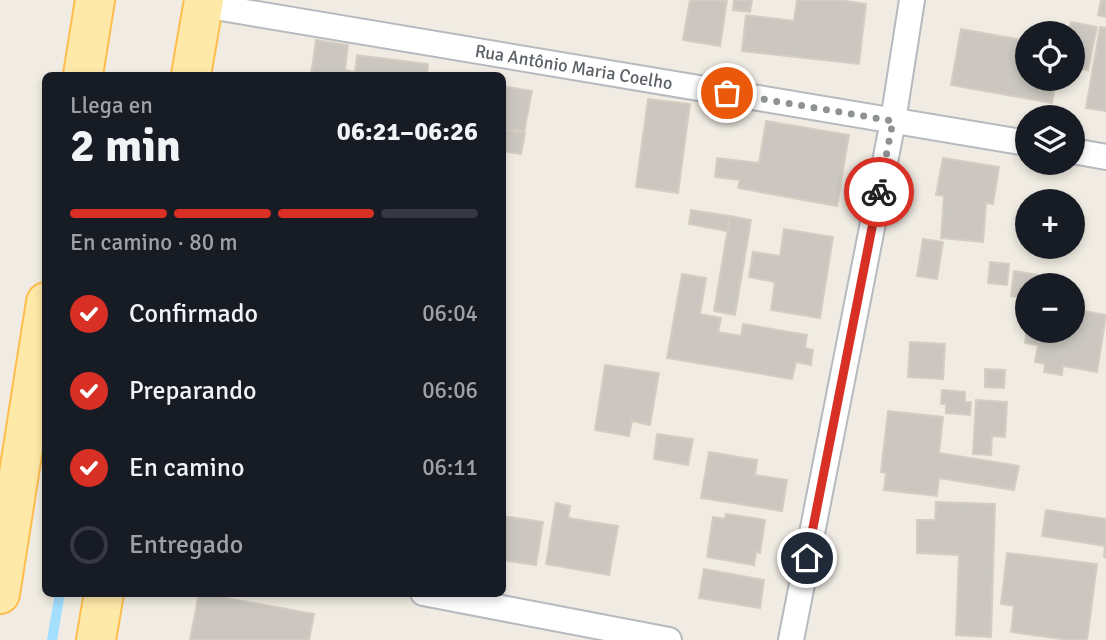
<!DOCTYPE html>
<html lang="es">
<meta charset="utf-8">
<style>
:root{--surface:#171b24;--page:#242831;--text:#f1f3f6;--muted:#9ea1a6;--line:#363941;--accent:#d93025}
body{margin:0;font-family:Signika,sans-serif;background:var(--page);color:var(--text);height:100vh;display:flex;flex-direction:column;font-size:26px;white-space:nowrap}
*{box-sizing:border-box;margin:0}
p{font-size:23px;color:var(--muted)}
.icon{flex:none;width:38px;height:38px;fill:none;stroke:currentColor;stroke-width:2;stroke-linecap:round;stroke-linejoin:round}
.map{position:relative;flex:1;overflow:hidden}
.side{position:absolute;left:42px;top:72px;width:464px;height:525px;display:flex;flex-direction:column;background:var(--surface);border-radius:10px;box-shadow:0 4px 10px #0003}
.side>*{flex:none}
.buttons{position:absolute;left:1015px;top:21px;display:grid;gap:14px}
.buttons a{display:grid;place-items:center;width:70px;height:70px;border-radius:50%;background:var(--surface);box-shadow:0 4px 10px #0003;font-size:35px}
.pin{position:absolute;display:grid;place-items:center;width:60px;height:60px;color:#fff;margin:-30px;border:4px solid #fff;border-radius:50%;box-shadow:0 2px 7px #0007}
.courier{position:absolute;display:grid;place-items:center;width:70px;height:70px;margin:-35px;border:5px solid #d93025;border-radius:50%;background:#fff;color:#222;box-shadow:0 2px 9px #0007}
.head em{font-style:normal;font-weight:800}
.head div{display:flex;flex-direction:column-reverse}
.head{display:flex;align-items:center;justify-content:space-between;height:119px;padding:0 28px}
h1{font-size:46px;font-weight:800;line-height:52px}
.bar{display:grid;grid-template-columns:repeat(4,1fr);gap:10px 7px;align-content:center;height:84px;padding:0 28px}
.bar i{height:9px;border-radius:5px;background:var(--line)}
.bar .selected{background:var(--accent)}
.bar p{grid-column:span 4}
ol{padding:0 28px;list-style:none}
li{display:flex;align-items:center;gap:21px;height:77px}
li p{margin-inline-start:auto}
li .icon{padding:7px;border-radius:50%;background:var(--accent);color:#fff;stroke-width:4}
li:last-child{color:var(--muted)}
li i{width:38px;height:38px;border:4px solid var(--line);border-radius:50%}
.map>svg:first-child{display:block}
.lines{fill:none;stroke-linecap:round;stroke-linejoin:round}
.stream{stroke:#a4dfff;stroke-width:10}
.building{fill:#cbc7c0;stroke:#d5cdc1;stroke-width:2}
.street-casing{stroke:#b6babf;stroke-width:28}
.primary-casing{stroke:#ffbd4d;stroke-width:42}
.street{stroke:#fff;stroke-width:24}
.primary{stroke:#ffe9a9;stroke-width:38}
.done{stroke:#8f9292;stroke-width:7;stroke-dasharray:0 12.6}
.route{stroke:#d93025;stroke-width:9}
.labels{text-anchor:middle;stroke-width:7;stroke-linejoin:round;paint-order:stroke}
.street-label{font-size:18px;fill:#5b6166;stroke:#fff}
</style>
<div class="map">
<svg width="1106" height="640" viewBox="0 0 1106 640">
<rect width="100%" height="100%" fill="#f0ece3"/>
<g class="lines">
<!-- stream -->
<polyline class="stream" points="52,640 60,593"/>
</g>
<!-- building -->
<g class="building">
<polygon points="690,0 727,0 720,46 683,40"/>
<polygon points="734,0 752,0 750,12 733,10"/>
<polygon points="797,0 839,0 866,4 859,64 742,51 746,15 794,21"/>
<polygon points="1101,0 1106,0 1106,17 1098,15"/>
<polygon points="1071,22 1097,27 1088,70 1073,67 1073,33 1069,33"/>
<polygon points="1100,27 1106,28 1106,111 1086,108"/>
<polygon points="961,29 1027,41 1027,79 1056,79 1052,103 951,85"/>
<polygon points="316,40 348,45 345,70 355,72 357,55 428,64 427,75 311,75"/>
<polygon points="502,86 532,91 524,132 502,129"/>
<polygon points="648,99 690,104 678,193 636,187"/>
<polygon points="766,121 849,135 837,206 738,188 740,180 715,177 717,158 759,163"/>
<polygon points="502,129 525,133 521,154 502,151"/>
<polygon points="943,158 999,167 993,204 986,203 983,242 941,238 944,196 936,195"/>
<polygon points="1040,193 1066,196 1065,201 1039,201"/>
<polygon points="691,210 730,216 727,231 689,224"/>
<polygon points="730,216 751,220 735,315 714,311"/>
<polygon points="784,229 833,237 820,318 771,310 775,282 749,277 753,252 780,256"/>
<polygon points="923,239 943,242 937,279 917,276"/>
<polygon points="990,262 1009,264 1007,285 988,283"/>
<polygon points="1014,271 1045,276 1043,285 1027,285 1027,299 1011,296"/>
<polygon points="682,274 706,278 700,314 721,318 718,332 741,336 743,324 807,335 805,348 813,350 811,365 796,362 792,379 667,358"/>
<polygon points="1073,309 1106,315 1097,372 1063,366 1062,375 1044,372 1045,364 1035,362 1038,345 1025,343 1027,327 1027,331 1073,331"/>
<polygon points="910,342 945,344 943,379 908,377"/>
<polygon points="605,365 659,373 650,425 632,421 629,436 595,430"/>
<polygon points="985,369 1005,370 1004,388 985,387"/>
<polygon points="942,390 965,392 965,402 971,402 970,415 946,413 946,404 941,404"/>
<polygon points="976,400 1007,402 1005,437 992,436 991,455 973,454"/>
<polygon points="888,411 943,417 939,453 1019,466 1014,490 939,478 937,496 884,490 886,473 881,472"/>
<polygon points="657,434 693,439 688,465 654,459"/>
<polygon points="709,452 757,460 755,475 787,480 782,511 701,498"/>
<polygon points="936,502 995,504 991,637 956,635 959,555 917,553 917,520 935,520"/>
<polygon points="556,503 570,506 568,518 618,526 609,575 546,564"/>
<polygon points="1046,510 1106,519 1106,558 1104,557 1105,546 1042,536"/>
<polygon points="726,514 765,520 760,553 756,552 754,565 707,557 713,517 725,519"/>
<polygon points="502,516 543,522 536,565 502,560"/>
<polygon points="1007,553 1097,564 1087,640 1069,640 1011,632 1014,606 1001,604"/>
<polygon points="704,569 764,580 760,608 699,598"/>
<polygon points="199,593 314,614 309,640 190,640"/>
</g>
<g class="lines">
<defs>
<g id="street">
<path id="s1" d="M203,5l824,138"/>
<polyline points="1073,151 1106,157"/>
<polyline points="423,593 669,640"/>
<polyline points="791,640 893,121 912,0"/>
</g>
<g id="primary">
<polyline points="83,75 95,0"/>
<polyline points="191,75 204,0"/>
<polyline points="0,594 46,302"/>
<polyline points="96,640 104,593"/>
</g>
</defs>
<!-- street casing -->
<use href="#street" class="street-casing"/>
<!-- primary casing -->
<use href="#primary" class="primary-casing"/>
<!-- street -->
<use href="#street" class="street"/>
<!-- primary -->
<use href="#primary" class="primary"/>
</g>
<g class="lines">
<!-- done -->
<polyline class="done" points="727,93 893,121 879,192"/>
<!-- route -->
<polyline class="route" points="807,558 879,192"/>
</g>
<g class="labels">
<!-- street labels -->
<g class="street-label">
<text dy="6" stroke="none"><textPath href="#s1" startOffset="376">Rua Antônio Maria Coelho</textPath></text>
</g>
</g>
</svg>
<div class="buttons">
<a><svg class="icon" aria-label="locate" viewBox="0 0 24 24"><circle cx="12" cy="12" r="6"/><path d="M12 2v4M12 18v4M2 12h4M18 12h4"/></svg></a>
<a><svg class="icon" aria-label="layers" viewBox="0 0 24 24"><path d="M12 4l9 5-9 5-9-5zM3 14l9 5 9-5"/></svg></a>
<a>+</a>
<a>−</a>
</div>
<div class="pin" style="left:727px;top:93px;background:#ea580c"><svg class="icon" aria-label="bag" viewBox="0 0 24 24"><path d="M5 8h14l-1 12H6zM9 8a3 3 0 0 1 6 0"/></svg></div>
<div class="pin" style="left:807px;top:558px;background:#1f2937"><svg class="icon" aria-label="home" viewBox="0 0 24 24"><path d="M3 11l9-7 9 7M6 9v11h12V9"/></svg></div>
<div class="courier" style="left:879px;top:192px"><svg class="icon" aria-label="bike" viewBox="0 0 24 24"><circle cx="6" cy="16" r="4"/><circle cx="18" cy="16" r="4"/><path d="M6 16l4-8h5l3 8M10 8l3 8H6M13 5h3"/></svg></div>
<section class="side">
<div class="head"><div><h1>2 min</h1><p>Llega en</p></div><em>06:21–06:26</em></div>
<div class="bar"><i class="selected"></i><i class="selected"></i><i class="selected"></i><i></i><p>En camino · 80 m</p></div>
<ol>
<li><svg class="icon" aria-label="check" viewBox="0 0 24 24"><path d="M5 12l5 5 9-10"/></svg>Confirmado<p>06:04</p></li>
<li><svg class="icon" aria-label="check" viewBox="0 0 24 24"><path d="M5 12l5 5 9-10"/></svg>Preparando<p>06:06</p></li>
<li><svg class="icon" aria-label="check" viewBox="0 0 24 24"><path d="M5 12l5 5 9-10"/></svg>En camino<p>06:11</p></li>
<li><i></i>Entregado</li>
</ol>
</section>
</div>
